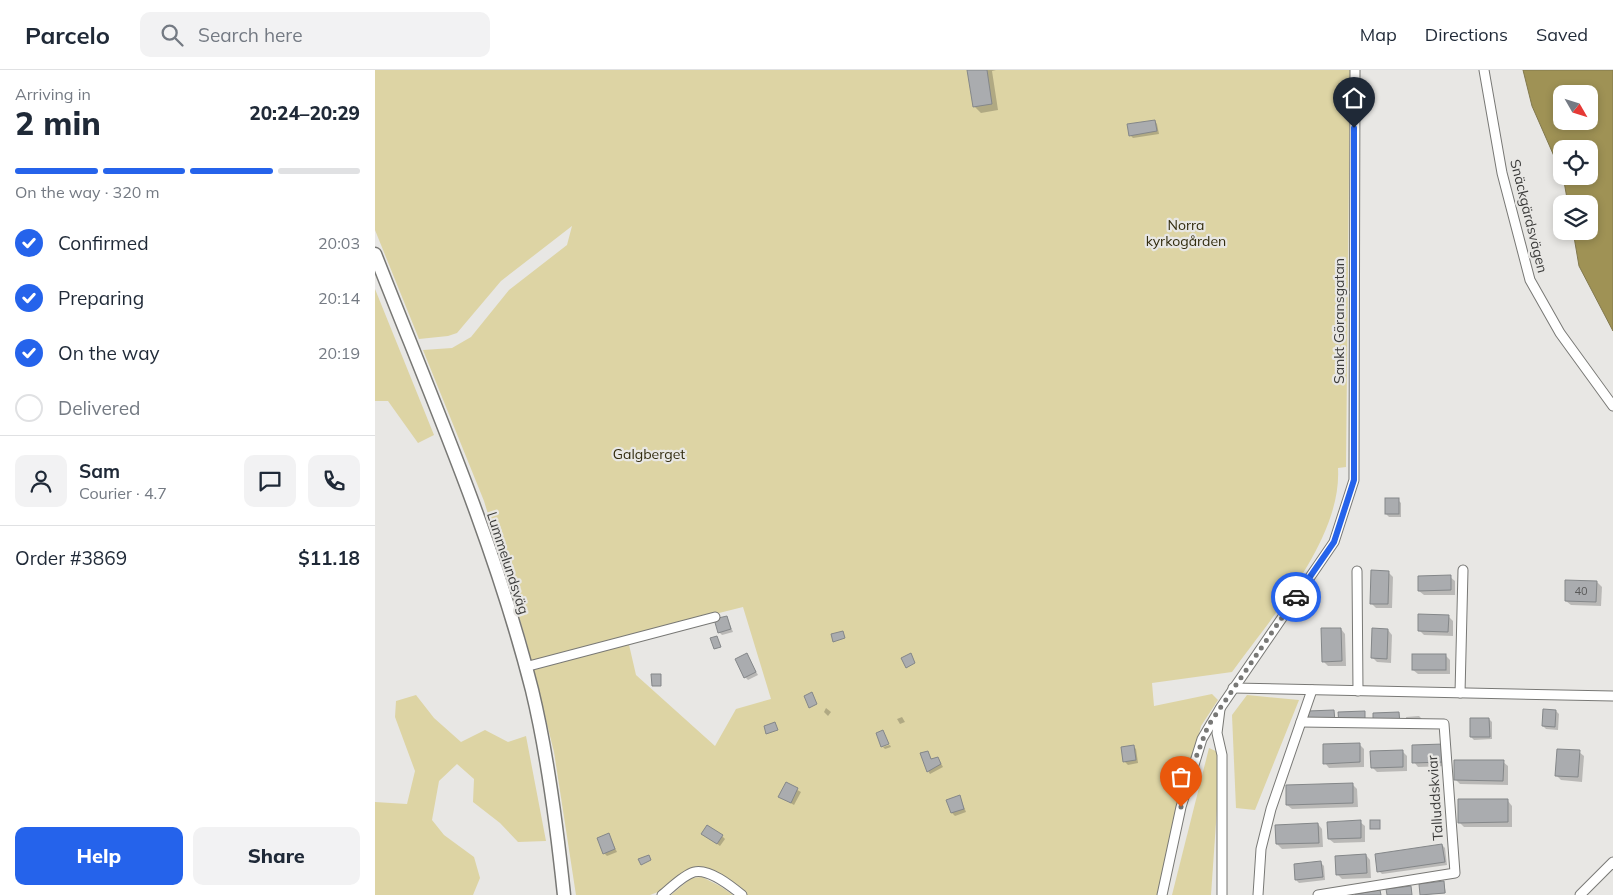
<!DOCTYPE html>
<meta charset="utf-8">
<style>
:root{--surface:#fff;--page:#f2f2f3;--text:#1f2937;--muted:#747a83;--line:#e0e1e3;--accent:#2563eb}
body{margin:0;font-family:Mulish,sans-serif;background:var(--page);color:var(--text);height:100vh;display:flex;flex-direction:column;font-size:19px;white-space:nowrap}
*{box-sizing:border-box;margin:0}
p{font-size:16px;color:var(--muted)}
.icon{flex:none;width:28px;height:28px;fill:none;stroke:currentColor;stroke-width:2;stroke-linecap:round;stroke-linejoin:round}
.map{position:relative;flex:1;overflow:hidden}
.sheet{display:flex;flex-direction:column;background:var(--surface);width:375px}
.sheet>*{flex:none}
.needle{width:32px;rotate:129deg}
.tools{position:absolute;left:1178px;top:15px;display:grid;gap:10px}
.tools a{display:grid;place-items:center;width:45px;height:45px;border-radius:10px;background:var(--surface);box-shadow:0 2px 8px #0003;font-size:25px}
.pin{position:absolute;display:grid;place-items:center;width:42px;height:42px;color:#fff;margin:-51px -21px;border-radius:50% 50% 50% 0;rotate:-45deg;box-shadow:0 0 5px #0007}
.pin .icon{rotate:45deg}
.courier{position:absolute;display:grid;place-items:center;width:50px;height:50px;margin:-25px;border:4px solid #2563eb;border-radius:50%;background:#fff;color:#222;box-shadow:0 1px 6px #0007}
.overview em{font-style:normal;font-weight:800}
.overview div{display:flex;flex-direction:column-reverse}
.overview{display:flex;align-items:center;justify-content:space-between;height:85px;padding:0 15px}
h1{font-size:32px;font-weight:800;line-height:38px}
.bar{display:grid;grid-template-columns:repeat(4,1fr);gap:8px 5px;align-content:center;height:60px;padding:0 15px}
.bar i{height:6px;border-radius:4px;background:var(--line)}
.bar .current{background:var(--accent)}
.bar p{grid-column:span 4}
.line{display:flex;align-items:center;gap:12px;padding:0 15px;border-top:1px solid var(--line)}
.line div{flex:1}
.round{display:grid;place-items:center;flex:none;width:52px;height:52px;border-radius:10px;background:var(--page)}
ol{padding:0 15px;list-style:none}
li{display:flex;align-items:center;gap:15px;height:55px}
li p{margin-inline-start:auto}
li .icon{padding:5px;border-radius:50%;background:var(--accent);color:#fff;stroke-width:4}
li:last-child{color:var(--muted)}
li i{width:28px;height:28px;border:2px solid var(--line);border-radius:50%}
.action{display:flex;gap:10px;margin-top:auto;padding:10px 15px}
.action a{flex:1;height:58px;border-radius:10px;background:var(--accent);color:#fff;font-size:20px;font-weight:800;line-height:58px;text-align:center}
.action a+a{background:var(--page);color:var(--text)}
header{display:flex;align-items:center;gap:30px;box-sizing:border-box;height:70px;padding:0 25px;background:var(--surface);border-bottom:1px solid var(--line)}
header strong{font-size:24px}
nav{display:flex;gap:28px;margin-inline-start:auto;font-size:18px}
.search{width:350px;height:45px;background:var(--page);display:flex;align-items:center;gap:12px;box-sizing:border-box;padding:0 18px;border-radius:10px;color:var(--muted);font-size:19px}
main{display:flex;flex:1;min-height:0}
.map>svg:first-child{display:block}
.green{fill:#ddd4a4;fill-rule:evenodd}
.water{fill:#9f9255;stroke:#81784d;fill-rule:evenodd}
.shadow{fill:#0003}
.building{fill:#aaacaf;stroke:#848789}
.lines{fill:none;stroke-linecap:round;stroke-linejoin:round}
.street-casing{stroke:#787875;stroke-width:11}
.secondary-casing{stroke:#787875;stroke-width:15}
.street{stroke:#fff;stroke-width:9}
.secondary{stroke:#fff;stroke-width:12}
.done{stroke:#787876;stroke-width:5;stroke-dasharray:0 9}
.route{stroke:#2563eb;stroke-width:6}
.labels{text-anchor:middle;stroke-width:4.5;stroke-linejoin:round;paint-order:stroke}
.number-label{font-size:11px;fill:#585858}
.street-label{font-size:14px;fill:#3c3c3b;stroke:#e8e7e4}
.park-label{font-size:14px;fill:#322c0f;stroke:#e8e7e4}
</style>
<header>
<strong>Parcelo</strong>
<div class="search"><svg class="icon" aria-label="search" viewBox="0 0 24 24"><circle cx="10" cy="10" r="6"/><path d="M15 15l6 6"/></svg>Search here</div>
<nav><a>Map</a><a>Directions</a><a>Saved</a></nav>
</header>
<main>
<section class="sheet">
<div class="overview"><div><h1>2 min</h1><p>Arriving in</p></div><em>20:24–20:29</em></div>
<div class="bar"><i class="current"></i><i class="current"></i><i class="current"></i><i></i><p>On the way · 320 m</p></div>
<ol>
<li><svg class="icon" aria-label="check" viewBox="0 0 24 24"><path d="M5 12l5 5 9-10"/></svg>Confirmed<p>20:03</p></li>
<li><svg class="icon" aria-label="check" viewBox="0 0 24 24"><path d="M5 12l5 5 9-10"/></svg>Preparing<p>20:14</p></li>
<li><svg class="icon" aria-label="check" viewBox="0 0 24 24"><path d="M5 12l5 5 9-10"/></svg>On the way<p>20:19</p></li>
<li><i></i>Delivered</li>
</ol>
<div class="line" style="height:90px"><a class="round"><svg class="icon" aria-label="person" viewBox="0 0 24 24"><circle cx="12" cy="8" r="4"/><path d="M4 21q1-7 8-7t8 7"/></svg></a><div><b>Sam</b><p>Courier · 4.7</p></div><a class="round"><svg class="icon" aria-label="chat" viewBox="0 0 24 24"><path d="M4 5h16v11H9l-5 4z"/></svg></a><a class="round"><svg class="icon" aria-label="phone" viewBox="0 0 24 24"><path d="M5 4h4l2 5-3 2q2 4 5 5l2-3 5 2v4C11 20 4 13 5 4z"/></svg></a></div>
<div class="line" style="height:65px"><div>Order #3869</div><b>$11.18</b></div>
<div class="action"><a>Help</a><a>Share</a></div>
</section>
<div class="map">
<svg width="1238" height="825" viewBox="0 0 1238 825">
<rect width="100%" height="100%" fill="#e8e7e4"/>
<!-- green -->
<g class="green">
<path d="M0,0h975l-4,397 -8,1c4,71 -66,148 -106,204l-80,11 2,23 58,-12 6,6 -17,26 -43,169h-415l-28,-23 -18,-6 -10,4 -29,22 -8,3h-74l-22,-143 -28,-112 -42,-139 -61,-151 29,-2 19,-11 38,-47 58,-45 5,-19 -71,55 -44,52 -9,3 -29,3 -44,-109zM368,537l28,92 -35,10 -21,37 -79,-71 -9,-39z"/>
<polygon points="0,219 59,365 43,373 13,331 0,331"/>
<polygon points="41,625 59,648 86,672 110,660 133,672 151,666 171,771 143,772 125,753 98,732 99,709 82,694 64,711 57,750 69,765 99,787 105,808 98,825 0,825 0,732 32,734 40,701 20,647 21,631"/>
<polygon points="872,625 924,630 880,740 861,738 857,645"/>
<polygon points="834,678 845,683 845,695 836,825 797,825"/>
<polygon points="327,807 345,816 358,825 296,825 316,808"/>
</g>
<!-- water -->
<path class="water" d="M1148,0h90v261l-34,-65 -6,-35h16v-27h-21l-5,-28h26v-27h-28v23l-29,-66zM1186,24h28v27h-28z"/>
<!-- shadow -->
<g class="shadow">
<polygon points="593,0 621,0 617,1 623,40 606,43 599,36"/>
<polygon points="780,51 782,54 784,64 758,68 755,65"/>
<polygon points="1023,430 1026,433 1026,447 1014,447 1011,444"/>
<polygon points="1013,502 1018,507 1017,538 1001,538 996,533"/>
<polygon points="1075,507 1080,511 1080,525 1049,525 1044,521"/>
<polygon points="1222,512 1227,517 1226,536 1196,535 1191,531"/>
<polygon points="1073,546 1078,551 1078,566 1049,565 1044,560"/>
<polygon points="352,547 358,562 347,565 344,562"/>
<polygon points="966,559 970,564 971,596 953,596 948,591"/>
<polygon points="1013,560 1017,565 1016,593 1002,592 997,587"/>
<polygon points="372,585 383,605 373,610 370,607"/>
<polygon points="1070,585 1075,590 1075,604 1043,604 1038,600"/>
<polygon points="451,638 456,642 453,646 449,642"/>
<polygon points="1181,641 1184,644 1183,660 1171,659 1168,656"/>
<polygon points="1044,646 1047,649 1047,657 1032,654 1031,647"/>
<polygon points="527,647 530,652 525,654 522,649"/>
<polygon points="1114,649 1117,652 1117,669 1099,670 1096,667"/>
<polygon points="984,674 989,679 989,697 954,698 950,693"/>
<polygon points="515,675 516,677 510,679 508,677"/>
<polygon points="758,676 761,679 763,693 753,695 750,692"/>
<polygon points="1073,680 1073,696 1043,697 1039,692"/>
<polygon points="1027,681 1032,686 1032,701 1002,702 997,697"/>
<polygon points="553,682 557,690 563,688 568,697 555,704 553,701"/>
<polygon points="1204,682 1209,686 1207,712 1186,710 1181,705"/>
<polygon points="1128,692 1133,696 1133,715 1085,714 1080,709"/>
<polygon points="411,714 426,722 419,735 405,727"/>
<polygon points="977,714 982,719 983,737 917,739 912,735"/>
<polygon points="585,727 591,742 580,746 577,743"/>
<polygon points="1133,731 1137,736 1137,757 1089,757 1084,752"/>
<polygon points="985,752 990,756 990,772 959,773 954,769"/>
<polygon points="943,754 947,759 948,777 907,779 902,774"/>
<polygon points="234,765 242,782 232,786 229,783"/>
<polygon points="331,766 347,766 350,769 345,776"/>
<polygon points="1067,775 1070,778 1072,795 1007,804 1004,801"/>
<polygon points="991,785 995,790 996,808 967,809 962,804"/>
<polygon points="946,793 949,796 950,810 924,813 921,810"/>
<polygon points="1069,813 1071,823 1046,825 1045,815"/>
</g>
<!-- building -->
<g class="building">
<polygon points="592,0 612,0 617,34 598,37"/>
<polygon points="780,50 782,61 754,66 752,54"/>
<rect x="1010" y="428" width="14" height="16"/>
<polygon points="996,500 1014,501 1013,534 995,534"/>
<polygon points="1076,505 1076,520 1043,521 1043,506"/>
<polygon points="1190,510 1222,511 1221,532 1190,531"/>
<polygon points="1043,544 1074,545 1073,562 1043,561"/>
<polygon points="352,546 356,559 343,563 339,549"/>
<polygon points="946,558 966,558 967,591 947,592"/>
<polygon points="997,558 1013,559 1012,589 996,588"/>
<polygon points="468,561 470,568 458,572 456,564"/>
<polygon points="342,566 346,577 339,579 335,568"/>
<polygon points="372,583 381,602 369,608 360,589"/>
<polygon points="536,583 540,593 531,598 526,588"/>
<rect x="1037" y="584" width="34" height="16"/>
<polygon points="276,604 286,604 286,616 277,616"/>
<polygon points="437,622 442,634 434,638 429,626"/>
<polygon points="1168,639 1181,640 1180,657 1167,656"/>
<polygon points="959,640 960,652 933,653 933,641"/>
<polygon points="990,641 990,653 964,654 963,642"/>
<polygon points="1024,642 1025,654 998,655 998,643"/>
<polygon points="1095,648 1114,648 1115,667 1095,667"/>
<polygon points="400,652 403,660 391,664 389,656"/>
<polygon points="508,660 514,674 506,677 501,663"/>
<polygon points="985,673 985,692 948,694 948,674"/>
<polygon points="1069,674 1069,692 1037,693 1037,675"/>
<polygon points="759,675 761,690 748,692 746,677"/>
<polygon points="1182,679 1205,680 1203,707 1180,706"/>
<polygon points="1028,680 1028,697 996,698 995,681"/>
<polygon points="553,681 556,689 563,687 566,694 552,702 545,683"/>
<polygon points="1079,690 1129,690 1128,711 1079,710"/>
<polygon points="411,712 423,718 416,733 403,727"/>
<polygon points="978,713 978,733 911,735 911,715"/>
<polygon points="585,725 589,739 576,743 571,730"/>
<polygon points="1083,729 1133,729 1133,752 1083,753"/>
<polygon points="986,750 986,768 953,769 952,752"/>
<rect x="995" y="750" width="10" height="9"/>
<polygon points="943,753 944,773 901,774 900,755"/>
<polygon points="332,755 348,765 342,774 326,764"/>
<polygon points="234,763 240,779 228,784 222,768"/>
<polygon points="1067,774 1070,792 1002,802 1000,784"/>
<polygon points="991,784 992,803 961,805 960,786"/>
<polygon points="274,785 276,790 266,795 263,789"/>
<polygon points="946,791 948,807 920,810 919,794"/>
<polygon points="1069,811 1070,823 1045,825 1044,814"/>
<polygon points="1036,816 1037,825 1012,825 1011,819"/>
<polygon points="1005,820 1006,825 980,825 980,824"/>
</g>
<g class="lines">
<defs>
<g id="street">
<polyline points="1109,0 1127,103 1155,210 1185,263 1238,336"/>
<polyline points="982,501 983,621"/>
<polyline points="150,597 340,547"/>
<polyline points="858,618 1238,626"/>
<polyline points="1085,623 1088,500"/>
<polyline points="845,639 842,663 847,685 847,825"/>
<polyline points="926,652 1069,654 1080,803 943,825"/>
<path d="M287,825c9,-7 21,-20 32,-23 15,-4 37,14 48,23"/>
<polyline points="787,825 806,737 827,669 846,637 959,472 979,410 980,0"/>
<polyline points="883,825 886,779 896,739 937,620"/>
<polyline points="1205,825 1238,792"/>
</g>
<path id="secondary" d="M0,184c56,143 119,286 157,436 16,66 25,138 32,205"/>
</defs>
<!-- street casing -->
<use href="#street" class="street-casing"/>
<!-- secondary casing -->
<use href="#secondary" class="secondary-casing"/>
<!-- street -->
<use href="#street" class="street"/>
<!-- secondary -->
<use href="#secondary" class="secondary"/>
</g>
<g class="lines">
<!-- done -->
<polyline class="done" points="806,737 820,690 833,656 921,527"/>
<!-- route -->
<polyline class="route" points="921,527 959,472 979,410 979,58"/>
</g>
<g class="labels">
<!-- number labels -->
<g class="number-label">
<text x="1206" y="525">40</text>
</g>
<!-- street labels -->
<g class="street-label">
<text transform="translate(1154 146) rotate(76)" y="5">Snäckgärdsvägen</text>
<text transform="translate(964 251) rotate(-90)" y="5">Sankt Göransgatan</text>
<text transform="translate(133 493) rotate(72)" y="5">Lummelundsväg</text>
<text transform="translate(1060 728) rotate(-94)" y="5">Talluddskviar</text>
</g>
<!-- park labels -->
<g class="park-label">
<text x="811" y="160">Norra<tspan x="811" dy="16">kyrkogården</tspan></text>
<text x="274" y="389">Galgberget</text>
</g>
</g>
</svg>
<div class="tools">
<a><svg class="needle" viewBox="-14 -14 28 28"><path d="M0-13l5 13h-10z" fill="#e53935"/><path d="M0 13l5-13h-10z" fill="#747a83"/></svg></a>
<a><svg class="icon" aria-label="locate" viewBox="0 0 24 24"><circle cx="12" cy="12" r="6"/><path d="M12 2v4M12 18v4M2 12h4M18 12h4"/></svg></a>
<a><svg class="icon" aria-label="layers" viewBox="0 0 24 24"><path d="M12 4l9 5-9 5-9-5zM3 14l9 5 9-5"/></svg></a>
</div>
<div class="pin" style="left:806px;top:737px;background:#ea580c"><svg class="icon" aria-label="bag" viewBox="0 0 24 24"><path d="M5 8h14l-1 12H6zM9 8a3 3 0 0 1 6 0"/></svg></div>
<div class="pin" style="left:979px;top:58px;background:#1f2937"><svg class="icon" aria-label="home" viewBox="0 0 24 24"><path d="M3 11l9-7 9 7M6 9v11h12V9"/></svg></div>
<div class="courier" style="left:921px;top:527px"><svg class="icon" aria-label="car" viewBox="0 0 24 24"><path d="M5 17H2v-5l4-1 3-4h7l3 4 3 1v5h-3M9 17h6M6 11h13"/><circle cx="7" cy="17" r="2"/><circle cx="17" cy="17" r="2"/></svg></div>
</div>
</main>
